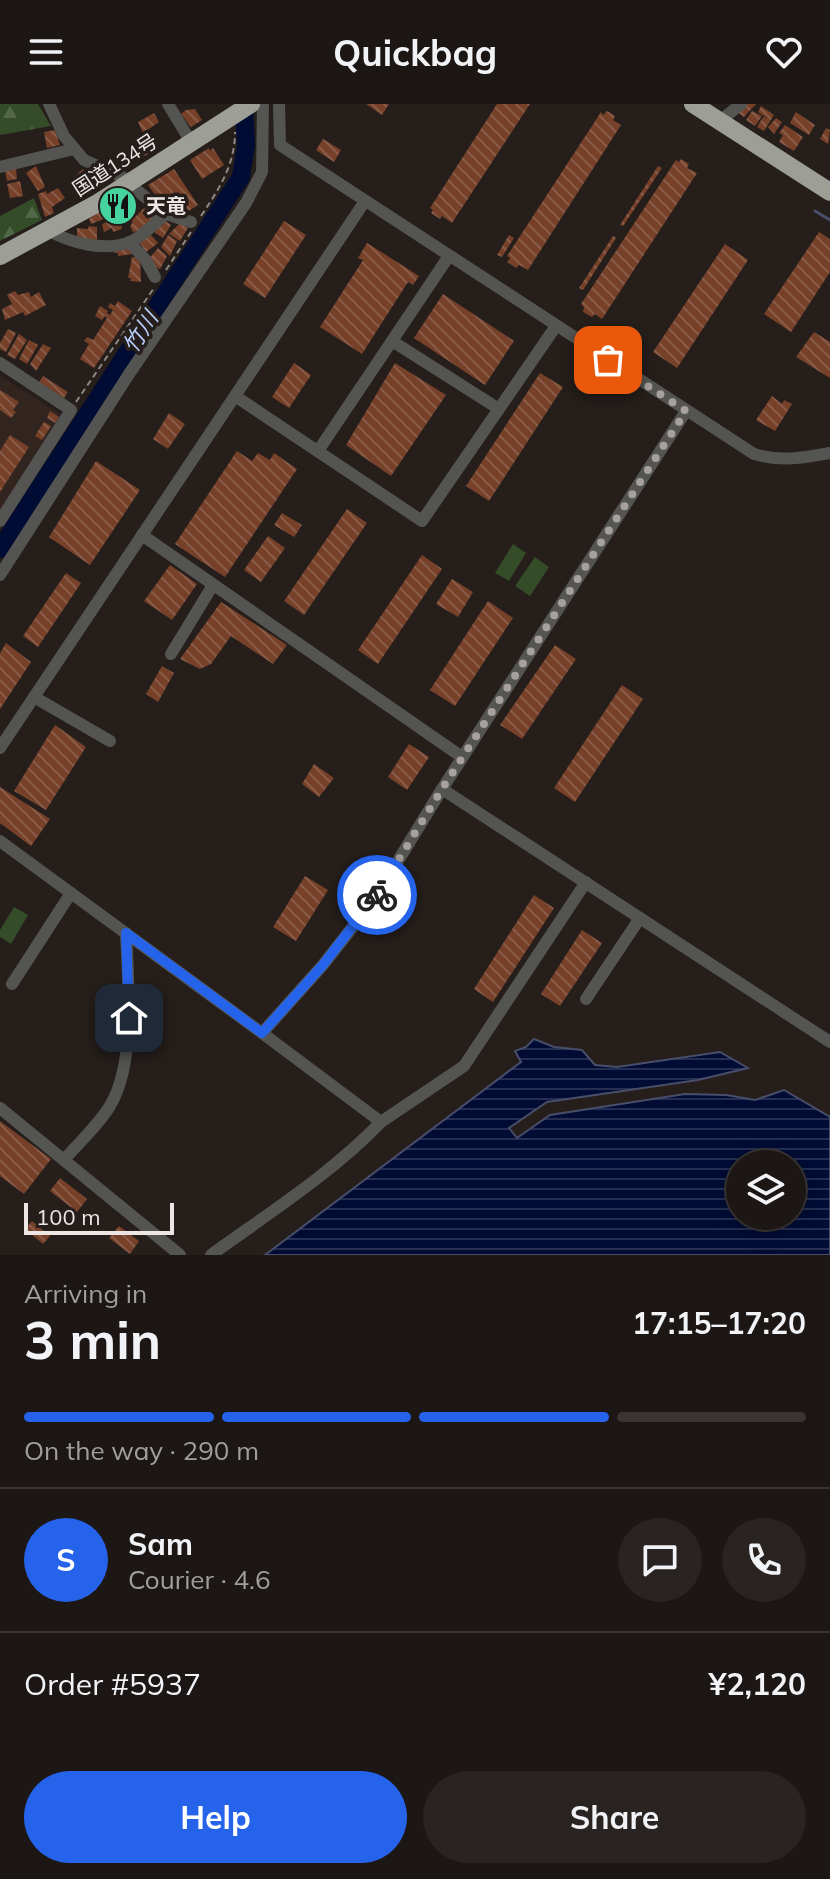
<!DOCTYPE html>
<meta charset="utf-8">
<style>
:root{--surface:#1c1614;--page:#292322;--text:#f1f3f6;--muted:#a09fa0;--line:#3a3534;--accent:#2563eb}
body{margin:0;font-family:Mulish,"Noto Sans JP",sans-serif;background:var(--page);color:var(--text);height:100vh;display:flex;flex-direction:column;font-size:30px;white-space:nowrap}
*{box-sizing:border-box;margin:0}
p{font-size:26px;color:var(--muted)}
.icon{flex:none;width:44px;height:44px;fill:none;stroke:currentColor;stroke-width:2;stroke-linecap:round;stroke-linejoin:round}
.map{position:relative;height:1151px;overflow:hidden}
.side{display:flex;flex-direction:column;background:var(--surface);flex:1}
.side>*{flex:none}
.buttons{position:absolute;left:726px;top:1046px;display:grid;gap:16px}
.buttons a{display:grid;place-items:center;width:80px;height:80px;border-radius:50%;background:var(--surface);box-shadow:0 4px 20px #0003,0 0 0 2px var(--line);font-size:40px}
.scale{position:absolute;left:24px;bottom:20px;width:150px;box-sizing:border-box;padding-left:8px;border:4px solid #ece7e5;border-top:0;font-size:22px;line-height:28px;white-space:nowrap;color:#ece7e5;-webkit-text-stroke:6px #251e1b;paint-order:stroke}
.pin{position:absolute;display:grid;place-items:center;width:68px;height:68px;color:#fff;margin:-34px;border-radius:16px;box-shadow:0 4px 12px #0006}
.courier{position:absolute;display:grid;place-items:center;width:80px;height:80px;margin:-40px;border:6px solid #2563eb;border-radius:50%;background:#fff;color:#222;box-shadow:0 2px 10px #0007}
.overview em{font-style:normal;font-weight:700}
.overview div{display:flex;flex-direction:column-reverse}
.overview{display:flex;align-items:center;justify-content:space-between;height:136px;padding:0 24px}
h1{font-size:52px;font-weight:700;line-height:60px}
.bar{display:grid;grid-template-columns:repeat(4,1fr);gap:12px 8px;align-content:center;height:96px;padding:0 24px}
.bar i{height:10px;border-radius:6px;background:var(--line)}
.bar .active{background:var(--accent)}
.bar p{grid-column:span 4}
.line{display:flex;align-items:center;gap:20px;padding:0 24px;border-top:2px solid var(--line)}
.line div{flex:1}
.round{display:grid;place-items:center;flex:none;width:84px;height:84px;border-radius:42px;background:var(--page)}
.primary-button{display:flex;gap:16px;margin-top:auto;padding:16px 24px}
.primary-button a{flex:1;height:92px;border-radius:48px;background:var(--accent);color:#fff;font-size:32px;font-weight:700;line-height:92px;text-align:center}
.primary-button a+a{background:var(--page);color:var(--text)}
header{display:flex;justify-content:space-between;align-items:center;height:104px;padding:0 24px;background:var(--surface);font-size:36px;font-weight:700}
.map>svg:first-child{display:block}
.built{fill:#322520}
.grass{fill:#354c29}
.forest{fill:url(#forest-firs)}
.water{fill:url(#water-rules);stroke:#484e6a;stroke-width:2;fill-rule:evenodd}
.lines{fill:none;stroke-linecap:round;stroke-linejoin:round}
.stream{stroke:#484e6a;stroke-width:3}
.river{stroke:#010c35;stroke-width:18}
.building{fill:url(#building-back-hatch)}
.path{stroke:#8e8886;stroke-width:2;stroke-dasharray:6 4;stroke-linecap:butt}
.minor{stroke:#545552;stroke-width:12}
.highway{stroke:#9d9f97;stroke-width:18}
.done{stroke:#a6a19e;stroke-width:8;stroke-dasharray:0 14.4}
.route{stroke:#2563eb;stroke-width:10}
.labels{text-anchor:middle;stroke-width:7;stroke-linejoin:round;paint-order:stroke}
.street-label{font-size:20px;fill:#ece7e5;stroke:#251e1b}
.poi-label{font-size:20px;font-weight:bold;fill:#ece7e5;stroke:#251e1b;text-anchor:start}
.water-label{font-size:22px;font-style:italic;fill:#b7cdfa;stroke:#251e1b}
</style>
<header><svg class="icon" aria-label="menu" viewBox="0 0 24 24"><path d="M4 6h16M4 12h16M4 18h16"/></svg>Quickbag<svg class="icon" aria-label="heart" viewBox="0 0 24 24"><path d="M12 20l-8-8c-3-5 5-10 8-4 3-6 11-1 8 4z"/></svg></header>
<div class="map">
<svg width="830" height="1151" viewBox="0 0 830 1151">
<defs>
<pattern id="forest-firs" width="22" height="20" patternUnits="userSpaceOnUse" patternTransform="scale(2)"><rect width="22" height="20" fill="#354c29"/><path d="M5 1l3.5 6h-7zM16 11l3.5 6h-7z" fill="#526648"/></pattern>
<pattern id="water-rules" width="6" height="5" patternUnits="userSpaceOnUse" patternTransform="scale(2)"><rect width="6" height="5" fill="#010c35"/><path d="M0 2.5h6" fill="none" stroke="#262f52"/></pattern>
<pattern id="building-back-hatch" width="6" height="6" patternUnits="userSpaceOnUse" patternTransform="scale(2)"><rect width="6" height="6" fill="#764029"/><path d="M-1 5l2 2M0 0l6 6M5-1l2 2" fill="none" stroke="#8a5c48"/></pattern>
</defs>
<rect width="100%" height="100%" fill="#251e1b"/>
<!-- built -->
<polygon class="built" points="0,272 59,309 60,314 0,407"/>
<!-- grass -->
<g class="grass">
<polygon points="513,440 526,449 509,477 495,469"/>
<polygon points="535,453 549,463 530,492 515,482"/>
<polygon points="14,803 28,811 11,840 0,833 0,826"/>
</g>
<!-- forest -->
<g class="forest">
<polygon points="0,0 38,0 51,22 0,31"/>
<polygon points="34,94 42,116 0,137 0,112"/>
</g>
<!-- water -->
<path class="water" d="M534,935l20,8 28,3 13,15 22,2 103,-15 28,16 -50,12 -151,22 -38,26 8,10 33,-23 135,-21 41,1 29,5 29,-10 46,27v138h-565l256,-193 -6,-11 11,-4zM740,1060h52v52h-52z"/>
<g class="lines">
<!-- stream -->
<polyline class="stream" points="815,107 830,116"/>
<!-- river -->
<polyline class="river" points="0,445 241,73 246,41 244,0"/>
</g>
<!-- building -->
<g class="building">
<polygon points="366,0 389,0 382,11"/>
<polygon points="497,0 530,0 452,119 442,112 440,115 431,109 433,106 430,104"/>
<polygon points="744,0 756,0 744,13 737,8"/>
<polygon points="761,2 774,11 764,27 757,23 763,13 768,15 758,8"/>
<polygon points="195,5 202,16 191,23 181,10 186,6"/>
<polygon points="607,7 615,12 613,16 621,21 528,166 519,161 516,164 507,158 510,154 507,152 601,8 603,11"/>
<polygon points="752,7 762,12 755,22 746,16"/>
<polygon points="796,8 815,21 809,31 790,19"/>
<polygon points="154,9 159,18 143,29 138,18"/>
<polygon points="776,14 782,18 774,30 768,23"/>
<polygon points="785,21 803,33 794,47 779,38 783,31 779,29"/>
<polygon points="826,24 830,26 828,40 820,35"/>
<polygon points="55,26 60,41 47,44 44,28"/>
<polygon points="323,35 341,46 334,58 316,46"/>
<polygon points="154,37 158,45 144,52 140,46"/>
<polygon points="209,44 210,47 213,44 224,61 202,75 190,56"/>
<polygon points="681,55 689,60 687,64 697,69 602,215 595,210 592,213 583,208 584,203 581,200 676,56 679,58"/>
<polygon points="36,62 45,83 38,87 26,69"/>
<polygon points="658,62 662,64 623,122 620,121"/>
<polygon points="16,64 17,75 7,77 5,67"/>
<polygon points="83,65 96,81 90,88 74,73"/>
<polygon points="174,65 198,101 184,110 164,103 148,81"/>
<polygon points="20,77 23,92 10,94 7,80"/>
<polygon points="58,84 65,94 52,103 54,109 45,113 38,90 46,87 47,90"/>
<polygon points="130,88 135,96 128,104 130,106 122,111 120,108 116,113 114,110 108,115 102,106"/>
<polygon points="147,101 156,112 139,127 133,128 130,122 133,118 131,117"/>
<polygon points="100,107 104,115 91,120 89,115"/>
<polygon points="119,114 122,125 113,128 112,124 104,128 102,120"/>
<polygon points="164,116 171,121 163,134 154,128 158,121 162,122"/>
<polygon points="284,117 306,131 265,194 243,180"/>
<polygon points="180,119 189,122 180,137 169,130"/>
<polygon points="89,122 97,123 97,136 77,134 77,124 88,125"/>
<polygon points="819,128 830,135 830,168 791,228 764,210"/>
<polygon points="150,130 158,139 146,148 139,138"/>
<polygon points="168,131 177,137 170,152 161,143"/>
<polygon points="509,131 514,134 502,153 497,151"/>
<polygon points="613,132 616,134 583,186 579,184"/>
<polygon points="367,139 419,172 413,181 408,178 362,250 320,223 363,156 358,154"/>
<polygon points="725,140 748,156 677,264 653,248"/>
<polygon points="131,142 132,150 118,152 118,149 114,149 115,145"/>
<polygon points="158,144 167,152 160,165 150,160 149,155"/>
<polygon points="132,153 140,153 141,178 130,177 131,174 128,174"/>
<polygon points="15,187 18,191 29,188 31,193 39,188 46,201 25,212 23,208 5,216 2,205 12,200 7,191"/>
<polygon points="443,190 514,237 485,281 414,234"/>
<polygon points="118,197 132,207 94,264 80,255 89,240 84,237 87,233 93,236 107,214 105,212 102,216 95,212 100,202 108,207 107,209 110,211 113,206 108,203 110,199 115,202"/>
<polygon points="8,225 16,229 6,248 0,245 0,239"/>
<polygon points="814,228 830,238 830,274 796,253"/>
<polygon points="19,230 27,236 15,255 7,251"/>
<polygon points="29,236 38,241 27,260 19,255"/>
<polygon points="43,240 51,244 36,267 30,260"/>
<polygon points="294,259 311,271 289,304 272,293"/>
<polygon points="395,259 446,291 391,372 346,341"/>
<polygon points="540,269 563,283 489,397 466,382"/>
<polygon points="43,272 68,288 64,294 39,278"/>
<polygon points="0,286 19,298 13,306 16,308 11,314 0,306"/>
<polygon points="772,292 782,300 784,296 792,300 775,327 756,316"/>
<polygon points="50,307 59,313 55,319 47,314"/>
<polygon points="169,309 185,320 168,345 153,335"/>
<polygon points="44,318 51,322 42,336 35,332"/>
<polygon points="10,331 29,343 0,388 0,347"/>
<polygon points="237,347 252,357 258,349 270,356 274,349 297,365 225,473 175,440"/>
<polygon points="96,357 140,386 90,461 49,433"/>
<polygon points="347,405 367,419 304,511 284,497"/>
<polygon points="282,409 302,421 294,433 274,421"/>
<polygon points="268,432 285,444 261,478 244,466"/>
<polygon points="422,451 442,465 378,560 358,546"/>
<polygon points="170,461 197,480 172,516 144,497"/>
<polygon points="66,469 81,479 38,543 23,532"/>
<polygon points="452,475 473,488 458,513 436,500"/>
<polygon points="488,497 513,514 455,602 430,586"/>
<polygon points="221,498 287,541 273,560 231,532 211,560 200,565 180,555"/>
<polygon points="6,539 31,558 0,605 0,549"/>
<polygon points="555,541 576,555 522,635 500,621"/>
<polygon points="162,562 174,569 158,598 146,590"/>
<polygon points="622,581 643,595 575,698 554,684"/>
<polygon points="55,621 86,643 46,706 14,687"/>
<polygon points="409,640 429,653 407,686 388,673"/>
<polygon points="314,660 334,674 319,693 302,680"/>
<polygon points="0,683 50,715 31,742 0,719"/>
<polygon points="305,772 328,786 296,837 273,823"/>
<polygon points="534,791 554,804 493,898 474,885"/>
<polygon points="582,826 602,839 560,902 541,890"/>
<polygon points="0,1017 51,1055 24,1090 0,1072"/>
<polygon points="60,1074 87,1095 77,1108 50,1087"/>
<polygon points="32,1117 50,1132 43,1140 25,1125"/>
<polygon points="119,1122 139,1137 130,1150 109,1134"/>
</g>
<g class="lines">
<!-- path -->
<g class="path">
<path d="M201,112c18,-27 34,-51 34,-84"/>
<polyline points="166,166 191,128"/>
<polyline points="76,298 154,184"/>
</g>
<!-- minor -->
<g class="minor">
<polyline points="49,0 64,32 84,56 131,77"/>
<polyline points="168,0 191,38"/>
<path d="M279,0l1,41 474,309c27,8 49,4 76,-1"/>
<polyline points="720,17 741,0"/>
<polyline points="0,63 74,45"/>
<polyline points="128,79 166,110 191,118"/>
<path d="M49,127c23,12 55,21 81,11 13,-5 25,-20 36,-28"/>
<polyline points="129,138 145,155 155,173"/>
<polyline points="392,237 499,305"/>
<polyline points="0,259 71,306 0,417"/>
<polyline points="235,292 422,417 556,222"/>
<polyline points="318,347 449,152"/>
<polyline points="142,431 462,653"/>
<polyline points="0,471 129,270 246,99 262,68 263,0"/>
<polyline points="171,550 213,481"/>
<polyline points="34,593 110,637"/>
<polyline points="0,644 365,97"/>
<polyline points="442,685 830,938"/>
<polyline points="0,737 262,929"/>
<polyline points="586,778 464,962 381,1018 262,929 322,862 374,796 442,685 686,307"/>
<polyline points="12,880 71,789"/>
<polyline points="586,895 640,814"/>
<polyline points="0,1004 180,1151"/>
<path d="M64,1056c15,-18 36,-36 47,-56 25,-44 17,-122 15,-171"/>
<path d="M211,1151c58,-42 121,-82 170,-133"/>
</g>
<!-- highway -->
<g class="highway">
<polyline points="693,0 830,88"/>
<polyline points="0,152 96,100 251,0"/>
</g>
</g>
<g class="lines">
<!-- done -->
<polyline class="done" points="377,791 442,685 686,307 608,256"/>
<!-- route -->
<polyline class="route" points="129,914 126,829 262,929 322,862 377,791"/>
</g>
<!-- icons -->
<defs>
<symbol id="restaurant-disc" viewBox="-11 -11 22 22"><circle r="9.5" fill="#45d49f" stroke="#251e1b"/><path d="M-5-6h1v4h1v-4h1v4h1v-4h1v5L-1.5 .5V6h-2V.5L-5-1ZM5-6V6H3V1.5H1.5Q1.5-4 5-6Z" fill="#111"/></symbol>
</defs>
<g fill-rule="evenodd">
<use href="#restaurant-disc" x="96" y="80" width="44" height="44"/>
</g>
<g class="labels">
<!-- street labels -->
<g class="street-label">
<text transform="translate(115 61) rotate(-33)" y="7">国道134号</text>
</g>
<!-- poi labels -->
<g class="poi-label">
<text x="146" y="109">天竜</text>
</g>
<!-- water labels -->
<g class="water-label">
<text transform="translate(140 228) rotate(-57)" y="8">竹川</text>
</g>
</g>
</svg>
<div class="buttons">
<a><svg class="icon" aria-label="layers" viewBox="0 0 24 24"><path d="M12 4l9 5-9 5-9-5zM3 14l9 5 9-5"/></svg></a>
</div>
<div class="scale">100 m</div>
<div class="pin" style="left:608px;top:256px;background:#ea580c"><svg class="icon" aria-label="bag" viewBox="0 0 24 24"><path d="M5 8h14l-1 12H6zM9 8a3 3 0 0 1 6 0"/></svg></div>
<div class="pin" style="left:129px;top:914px;background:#1f2937"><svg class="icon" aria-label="home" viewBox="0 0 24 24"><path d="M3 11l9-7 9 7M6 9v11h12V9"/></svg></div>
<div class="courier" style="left:377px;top:791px"><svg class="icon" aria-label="bike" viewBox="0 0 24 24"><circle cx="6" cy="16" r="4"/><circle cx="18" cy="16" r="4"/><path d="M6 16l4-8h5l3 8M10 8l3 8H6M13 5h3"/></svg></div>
</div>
<section class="side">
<div class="overview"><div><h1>3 min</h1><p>Arriving in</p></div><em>17:15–17:20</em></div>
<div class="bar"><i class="active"></i><i class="active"></i><i class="active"></i><i></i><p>On the way · 290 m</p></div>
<div class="line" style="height:144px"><b class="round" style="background:var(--accent);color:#fff">S</b><div><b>Sam</b><p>Courier · 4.6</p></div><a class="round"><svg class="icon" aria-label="chat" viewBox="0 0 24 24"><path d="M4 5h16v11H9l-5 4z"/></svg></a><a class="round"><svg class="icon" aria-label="phone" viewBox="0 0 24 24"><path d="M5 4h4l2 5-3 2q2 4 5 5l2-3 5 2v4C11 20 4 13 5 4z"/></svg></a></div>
<div class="line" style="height:104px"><div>Order #5937</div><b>¥2,120</b></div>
<div class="primary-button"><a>Help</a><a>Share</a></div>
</section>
